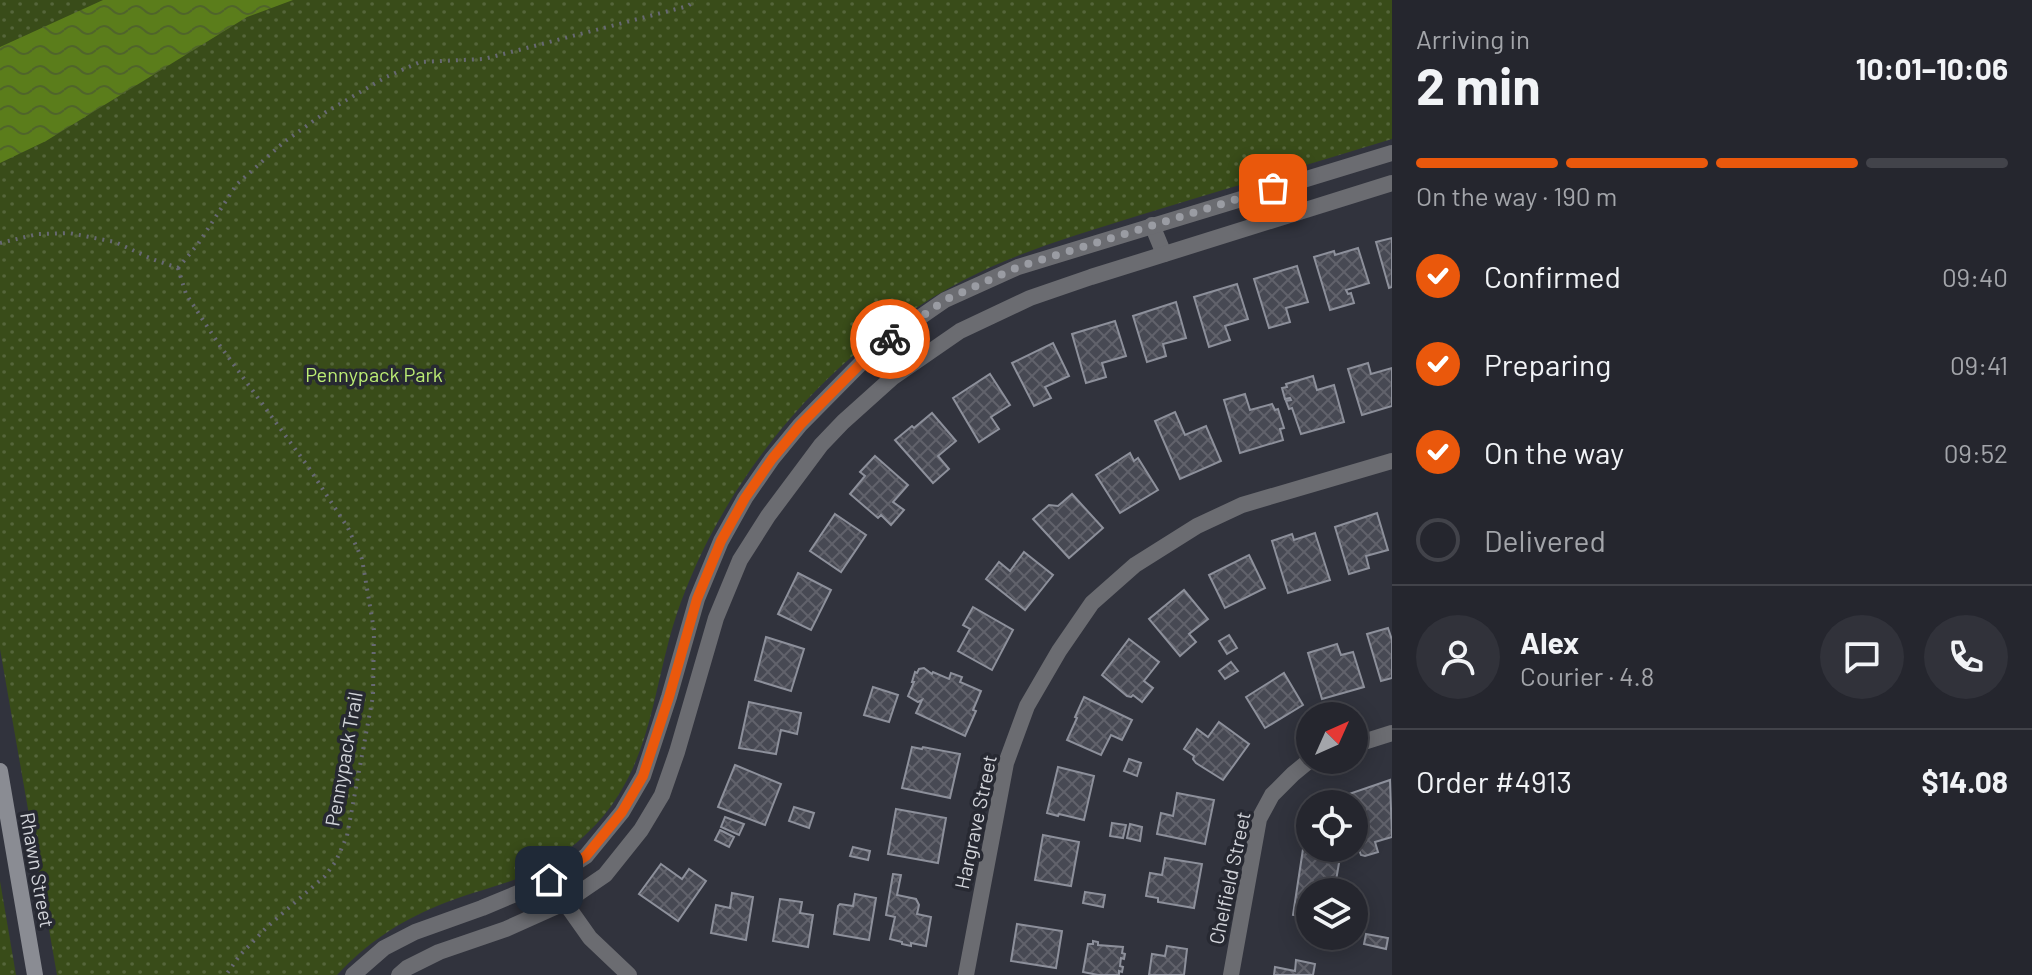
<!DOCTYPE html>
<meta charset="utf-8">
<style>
:root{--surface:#25262e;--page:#31323a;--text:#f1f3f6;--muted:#a3a5aa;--line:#42434a;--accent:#ea580c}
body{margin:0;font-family:Barlow,sans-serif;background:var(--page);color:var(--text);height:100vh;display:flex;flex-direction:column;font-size:30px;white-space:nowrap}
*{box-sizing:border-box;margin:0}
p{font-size:26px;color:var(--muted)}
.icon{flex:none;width:44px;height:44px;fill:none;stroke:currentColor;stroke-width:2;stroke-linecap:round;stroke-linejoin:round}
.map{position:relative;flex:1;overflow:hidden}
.drawer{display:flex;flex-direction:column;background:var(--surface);width:640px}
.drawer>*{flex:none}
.needle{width:52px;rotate:45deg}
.tools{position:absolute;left:1296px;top:702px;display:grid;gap:16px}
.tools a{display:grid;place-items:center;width:72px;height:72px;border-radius:50%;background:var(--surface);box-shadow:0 4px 20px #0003,0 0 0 2px var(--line);font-size:40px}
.pin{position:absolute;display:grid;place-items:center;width:68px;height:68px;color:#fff;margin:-34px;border-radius:16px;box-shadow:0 4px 12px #0006}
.courier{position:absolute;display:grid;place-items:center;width:80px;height:80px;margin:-40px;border:6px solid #ea580c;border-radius:50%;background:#fff;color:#222;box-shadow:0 2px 10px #0007}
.headline em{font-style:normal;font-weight:700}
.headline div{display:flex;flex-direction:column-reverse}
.headline{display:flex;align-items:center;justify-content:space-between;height:136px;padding:0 24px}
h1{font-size:52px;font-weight:700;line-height:60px}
.bar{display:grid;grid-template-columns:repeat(4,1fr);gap:12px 8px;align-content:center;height:96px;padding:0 24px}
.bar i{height:10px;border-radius:6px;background:var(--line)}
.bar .current{background:var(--accent)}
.bar p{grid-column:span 4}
.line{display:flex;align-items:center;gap:20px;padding:0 24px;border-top:2px solid var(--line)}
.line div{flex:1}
.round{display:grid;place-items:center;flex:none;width:84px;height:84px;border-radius:42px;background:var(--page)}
ol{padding:0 24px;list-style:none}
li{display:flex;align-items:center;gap:24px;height:88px}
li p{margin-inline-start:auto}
li .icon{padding:8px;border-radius:50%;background:var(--accent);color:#fff;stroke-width:4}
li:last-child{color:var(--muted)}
li i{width:44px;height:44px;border:4px solid var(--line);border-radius:50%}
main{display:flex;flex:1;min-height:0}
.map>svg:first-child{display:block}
.park{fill:url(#park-dots)}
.water{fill:url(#water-waves)}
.building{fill:url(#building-cross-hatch);stroke:#8d909b;stroke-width:2}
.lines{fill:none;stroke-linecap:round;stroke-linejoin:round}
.path{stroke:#676972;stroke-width:4;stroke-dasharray:2 6;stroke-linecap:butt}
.minor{stroke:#6b6c71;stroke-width:16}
.secondary{stroke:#8a8c93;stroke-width:16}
.done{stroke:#9a9ca3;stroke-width:8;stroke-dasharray:0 14.4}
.route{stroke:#ea580c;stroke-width:10}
.labels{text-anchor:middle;stroke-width:7;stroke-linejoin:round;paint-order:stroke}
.park-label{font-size:20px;fill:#bced74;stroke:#272932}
.street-label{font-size:20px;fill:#d2d4da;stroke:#272932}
</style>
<main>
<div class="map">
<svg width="1392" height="975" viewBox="0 0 1392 975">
<defs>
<pattern id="park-dots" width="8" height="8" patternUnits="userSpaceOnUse" patternTransform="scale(2)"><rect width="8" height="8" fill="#394c19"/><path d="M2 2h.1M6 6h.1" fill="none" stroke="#55653a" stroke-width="1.8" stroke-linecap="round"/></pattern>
<pattern id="water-waves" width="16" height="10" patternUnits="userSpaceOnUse" patternTransform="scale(2)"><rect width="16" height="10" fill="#5b7d1b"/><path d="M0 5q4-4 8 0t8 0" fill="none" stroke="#50652a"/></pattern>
<pattern id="building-cross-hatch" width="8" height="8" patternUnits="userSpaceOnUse" patternTransform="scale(2)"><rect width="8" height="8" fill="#474953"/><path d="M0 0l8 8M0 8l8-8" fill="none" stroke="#61626b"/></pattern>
</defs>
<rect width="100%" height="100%" fill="#31333d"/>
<!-- park -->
<g class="park">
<path d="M0,0h1392v139c-85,26 -170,51 -255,77 -60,19 -120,36 -175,65 -109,57 -198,151 -254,259 -16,32 -30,66 -39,100 -17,64 -22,121 -64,174 -22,27 -54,51 -86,64 -27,10 -56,17 -82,28 -40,17 -70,37 -100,69h-280l-57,-326z"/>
<polygon points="0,881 16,975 0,975"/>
</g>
<!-- water -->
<polygon class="water" points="103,0 293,0 247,17 46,141 0,163 0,47"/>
<!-- building -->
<g class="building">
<polygon points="1392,238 1392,287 1389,288 1376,242"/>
<polygon points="1358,248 1369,283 1346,290 1348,294 1351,293 1354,303 1330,310 1314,257 1334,251 1335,255"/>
<polygon points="1297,266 1308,302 1286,308 1290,322 1269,328 1254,279"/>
<polygon points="1237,284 1248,319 1225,326 1230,340 1209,347 1194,297"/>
<polygon points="1176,302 1186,338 1163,344 1166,356 1147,362 1133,316"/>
<polygon points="1115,321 1126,356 1102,363 1106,377 1086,383 1072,334"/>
<polygon points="1053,343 1069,376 1045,387 1051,398 1034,406 1012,363"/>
<polygon points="1368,363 1371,374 1392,368 1392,406 1362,415 1348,369"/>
<polygon points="990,374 1010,405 991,417 999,429 979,442 953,398"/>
<polygon points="1313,376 1317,390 1334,385 1344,422 1301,434 1292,408 1289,409 1286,401 1291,400 1290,398 1285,399 1282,388 1287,387 1286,384"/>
<polygon points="1245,394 1250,410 1272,404 1275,410 1278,409 1284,428 1280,429 1283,440 1240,453 1224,400"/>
<polygon points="1175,412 1185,435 1206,426 1221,461 1180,479 1155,421"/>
<polygon points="932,413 956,441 938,456 949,469 933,483 895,440 912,426 914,428"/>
<polygon points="1130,453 1134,461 1138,458 1158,490 1120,513 1096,475"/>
<polygon points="875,456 908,485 893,502 904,510 891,525 881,515 878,518 850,494 865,476 860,472"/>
<polygon points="1072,494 1103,528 1069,558 1033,519 1049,505 1058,506"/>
<polygon points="1377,513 1388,550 1366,556 1369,568 1349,574 1335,527"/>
<polygon points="835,514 866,535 841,572 810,551"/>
<polygon points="1315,533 1330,580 1288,593 1272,541 1292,534 1294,540"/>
<polygon points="1024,552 1053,575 1025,610 986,579 999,562 1010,571"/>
<polygon points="1249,555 1265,588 1225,608 1209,575"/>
<polygon points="798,573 831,590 811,630 778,614"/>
<polygon points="1184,590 1208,619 1189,634 1196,642 1180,656 1149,619"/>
<polygon points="973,607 1013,630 992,670 958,651 970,629 963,625"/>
<polygon points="1388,628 1392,640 1392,678 1381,681 1367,634"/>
<polygon points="1229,635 1237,648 1227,654 1219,641"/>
<polygon points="766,637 804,649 791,691 755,680"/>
<polygon points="1129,639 1159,662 1144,681 1153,688 1142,702 1133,695 1131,697 1127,696 1102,675"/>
<polygon points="1337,644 1341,655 1353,652 1364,687 1322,699 1308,653"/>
<polygon points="1231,662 1238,671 1225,679 1219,671"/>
<polygon points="924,668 932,674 933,672 949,679 951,673 962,677 960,682 981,691 973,710 976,711 965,736 916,713 922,700 918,702 908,696 914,682 912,682 915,672 917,673 919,669"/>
<polygon points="1284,673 1303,705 1265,728 1246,697"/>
<polygon points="873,687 898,695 889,722 864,715"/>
<polygon points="1084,697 1132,720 1122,740 1111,735 1101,755 1067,740 1077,718 1075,717"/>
<polygon points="749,702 801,713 797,734 781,730 776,754 739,748"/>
<polygon points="1219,722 1249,744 1223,780 1196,763 1193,759 1194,756 1184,749 1197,729 1208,737"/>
<polygon points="912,747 922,749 923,747 960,754 950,798 902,788"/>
<polygon points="1129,759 1141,763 1137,776 1124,771"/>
<polygon points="735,765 781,784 765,825 718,807"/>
<polygon points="1058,767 1094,776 1084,820 1059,814 1058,816 1047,813"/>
<polygon points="1390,780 1392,837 1375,842 1378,852 1365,856 1361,855 1354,837 1354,804 1346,804 1343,796"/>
<polygon points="1177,793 1214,800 1205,844 1157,834 1161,813 1173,816"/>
<polygon points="794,807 814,813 809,828 789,821"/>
<polygon points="896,809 946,818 938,863 888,854"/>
<polygon points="725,817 744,824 739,835 721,827"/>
<polygon points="1112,823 1126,825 1123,838 1110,836"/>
<polygon points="1130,824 1142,827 1140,841 1127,838"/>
<polygon points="720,830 734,837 729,847 715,840"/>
<polygon points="1043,835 1079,842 1071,886 1035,880"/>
<polygon points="853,847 870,851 868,860 850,856"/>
<polygon points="1303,849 1329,853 1339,863 1334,892 1310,892 1310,917 1293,915"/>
<polygon points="1165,858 1202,864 1194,908 1158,902 1158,898 1146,896 1150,873 1162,875"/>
<polygon points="661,864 682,879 689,869 706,881 678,921 639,894"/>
<polygon points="893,874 901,875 897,895 916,899 919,905 917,914 931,917 926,946 911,943 911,946 902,944 902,942 890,939 895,917 886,915"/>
<polygon points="1085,892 1105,895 1103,907 1083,903"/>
<polygon points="732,893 753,897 746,940 711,933 716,905 730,908"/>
<polygon points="855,894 876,898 869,940 834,934 838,906 840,904 853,906"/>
<polygon points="780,899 802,902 800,913 813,915 808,947 773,941"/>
<polygon points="1017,924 1062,931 1056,968 1011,961"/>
<polygon points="1366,934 1388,938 1386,949 1364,944"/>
<polygon points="1093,941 1098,942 1098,945 1123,947 1122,953 1125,954 1124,959 1121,958 1120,966 1123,967 1122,972 1119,971 1119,975 1098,975 1083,972 1088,944 1093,944"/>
<polygon points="1167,946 1187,949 1184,975 1149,975 1152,954 1165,956"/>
<polygon points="1296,960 1315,964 1313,975 1274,975 1275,967 1295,971"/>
</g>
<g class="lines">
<!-- path -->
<g class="path">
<polyline points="0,243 38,234 69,233 115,242 152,259 178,268"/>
<polyline points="178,268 186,294 218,343 309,468 348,528 362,559 374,630 373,696 347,836 336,861 325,876 267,927 240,955 226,975"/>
<polyline points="178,268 198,244 237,184 284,142 326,112 386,77 420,62 484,59 688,6 695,0"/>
</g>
<!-- minor -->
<g class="minor">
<polyline points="1152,225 1164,254"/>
<polyline points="1354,745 1392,733"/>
<polyline points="549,880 590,938 629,975"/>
<polyline points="353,975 384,948 415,932 482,908 549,880 586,856 622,812 643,776 669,697 697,599 721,541 745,498 772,459 800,425 877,347 945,300 1018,267 1392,153"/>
<polyline points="399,975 407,968 439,952 506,929 564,903 605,875 641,830 662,795 677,752 716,618 740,560 768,516 821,445 843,422 892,378 960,331 1030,298 1091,277 1392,183"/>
<polyline points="966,975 1006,763 1027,706 1059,651 1092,603 1135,565 1197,526 1242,505 1392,461"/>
<polyline points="1231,975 1259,819 1272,795 1293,774 1310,760"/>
</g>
<!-- secondary -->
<polyline class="secondary" points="0,771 35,975"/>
</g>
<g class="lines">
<!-- done -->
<polyline class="done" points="890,339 945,300 1018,267 1273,188"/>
<!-- route -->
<polyline class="route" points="549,880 586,856 622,812 643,776 669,697 697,599 721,541 745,498 772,459 800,425 877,347 890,339"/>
</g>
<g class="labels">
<!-- park labels -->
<g class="park-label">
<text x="374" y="382">Pennypack Park</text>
</g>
<!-- street labels -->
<g class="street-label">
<text transform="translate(344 759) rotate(-80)" y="7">Pennypack Trail</text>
<text transform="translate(976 822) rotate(-78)" y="7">Hargrave Street</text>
<text transform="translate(37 870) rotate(80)" y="7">Rhawn Street</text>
<text transform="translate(1230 878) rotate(-78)" y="7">Chelfield Street</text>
</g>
</g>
</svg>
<div class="tools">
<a><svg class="needle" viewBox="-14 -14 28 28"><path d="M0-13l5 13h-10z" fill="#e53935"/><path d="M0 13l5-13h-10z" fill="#a3a5aa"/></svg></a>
<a><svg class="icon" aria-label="locate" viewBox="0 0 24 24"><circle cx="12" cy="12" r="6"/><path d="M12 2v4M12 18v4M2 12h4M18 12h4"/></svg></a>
<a><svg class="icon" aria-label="layers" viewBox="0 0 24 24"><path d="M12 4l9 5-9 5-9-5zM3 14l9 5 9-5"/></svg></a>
</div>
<div class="pin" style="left:1273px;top:188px;background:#ea580c"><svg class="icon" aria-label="bag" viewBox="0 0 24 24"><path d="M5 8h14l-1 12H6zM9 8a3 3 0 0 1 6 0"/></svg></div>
<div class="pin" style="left:549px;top:880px;background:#1f2937"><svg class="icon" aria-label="home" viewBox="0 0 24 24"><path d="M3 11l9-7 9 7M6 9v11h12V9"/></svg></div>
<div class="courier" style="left:890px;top:339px"><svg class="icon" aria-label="bike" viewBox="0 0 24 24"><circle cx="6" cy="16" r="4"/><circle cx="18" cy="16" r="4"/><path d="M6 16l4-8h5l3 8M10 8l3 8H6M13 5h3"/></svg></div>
</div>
<section class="drawer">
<div class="headline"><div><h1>2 min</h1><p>Arriving in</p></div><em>10:01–10:06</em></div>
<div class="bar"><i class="current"></i><i class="current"></i><i class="current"></i><i></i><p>On the way · 190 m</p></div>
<ol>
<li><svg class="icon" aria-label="check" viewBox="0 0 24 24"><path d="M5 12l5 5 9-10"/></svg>Confirmed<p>09:40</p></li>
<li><svg class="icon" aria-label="check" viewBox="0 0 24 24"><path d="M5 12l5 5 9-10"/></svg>Preparing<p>09:41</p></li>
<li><svg class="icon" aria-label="check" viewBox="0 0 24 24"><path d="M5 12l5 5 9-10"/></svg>On the way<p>09:52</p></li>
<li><i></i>Delivered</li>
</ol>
<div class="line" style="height:144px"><a class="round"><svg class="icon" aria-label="person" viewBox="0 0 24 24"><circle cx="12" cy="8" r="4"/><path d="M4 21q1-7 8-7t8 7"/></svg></a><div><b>Alex</b><p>Courier · 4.8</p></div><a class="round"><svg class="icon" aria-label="chat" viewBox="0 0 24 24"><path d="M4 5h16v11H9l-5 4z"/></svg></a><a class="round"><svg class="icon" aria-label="phone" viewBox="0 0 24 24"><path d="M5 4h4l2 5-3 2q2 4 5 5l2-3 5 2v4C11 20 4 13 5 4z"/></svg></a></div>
<div class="line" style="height:104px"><div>Order #4913</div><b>$14.08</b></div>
</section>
</main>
